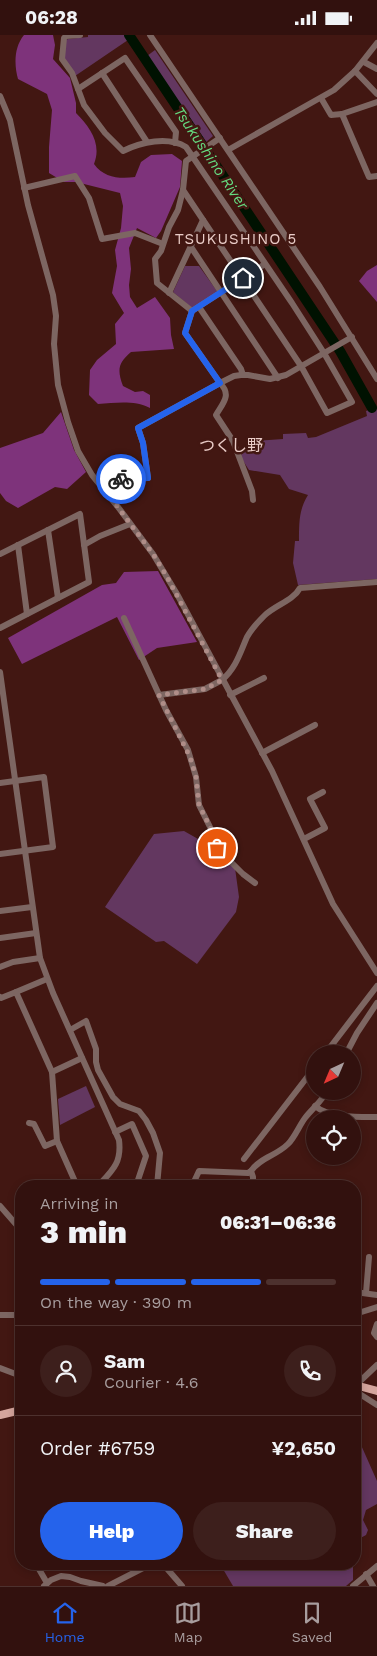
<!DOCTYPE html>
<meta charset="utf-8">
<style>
:root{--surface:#32110e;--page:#3d1f1c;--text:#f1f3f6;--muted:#a89d9e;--line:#4d312e;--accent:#2563eb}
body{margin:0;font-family:"Work Sans","Noto Sans JP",sans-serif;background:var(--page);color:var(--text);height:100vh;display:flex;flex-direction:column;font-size:19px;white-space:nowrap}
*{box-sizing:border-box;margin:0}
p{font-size:16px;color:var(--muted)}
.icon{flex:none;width:28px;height:28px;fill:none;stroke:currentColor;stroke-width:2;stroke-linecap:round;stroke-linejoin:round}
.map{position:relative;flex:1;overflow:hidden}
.panel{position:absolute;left:15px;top:1145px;width:346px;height:390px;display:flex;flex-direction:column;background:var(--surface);border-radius:20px;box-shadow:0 2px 8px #0003,0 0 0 1px var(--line)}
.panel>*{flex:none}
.needle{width:32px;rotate:224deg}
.fabs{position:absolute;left:306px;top:1010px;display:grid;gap:10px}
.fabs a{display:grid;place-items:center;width:55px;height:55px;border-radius:50%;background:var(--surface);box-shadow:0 2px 8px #0003,0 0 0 1px var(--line);font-size:25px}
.pin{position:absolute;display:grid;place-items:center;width:42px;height:42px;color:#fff;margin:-21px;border:2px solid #fff;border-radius:50%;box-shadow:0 1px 5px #0007}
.courier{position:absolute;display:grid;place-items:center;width:50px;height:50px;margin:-25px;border:4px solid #2563eb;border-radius:50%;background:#fff;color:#222;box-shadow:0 1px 6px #0007}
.overview em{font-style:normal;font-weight:800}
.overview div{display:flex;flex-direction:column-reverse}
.overview{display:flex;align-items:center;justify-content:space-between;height:85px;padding:0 25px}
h1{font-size:32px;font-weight:800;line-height:38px}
.bar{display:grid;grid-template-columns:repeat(4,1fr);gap:8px 5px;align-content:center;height:60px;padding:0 25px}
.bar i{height:6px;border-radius:4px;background:var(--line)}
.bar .selected{background:var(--accent)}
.bar p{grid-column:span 4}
.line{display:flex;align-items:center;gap:12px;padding:0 25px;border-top:1px solid var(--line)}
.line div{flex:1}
.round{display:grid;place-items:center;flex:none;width:52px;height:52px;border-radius:26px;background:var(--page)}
.primary-button{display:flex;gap:10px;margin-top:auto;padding:10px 25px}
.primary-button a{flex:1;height:58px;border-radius:30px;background:var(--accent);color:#fff;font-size:20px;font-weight:800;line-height:58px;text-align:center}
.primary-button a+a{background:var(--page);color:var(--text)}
.status{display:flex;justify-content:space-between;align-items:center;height:35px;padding:0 25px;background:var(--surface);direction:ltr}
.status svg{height:14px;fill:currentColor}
.dock{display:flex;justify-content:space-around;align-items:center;height:70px;border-top:1px solid var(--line);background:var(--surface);font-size:14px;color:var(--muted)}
.dock a{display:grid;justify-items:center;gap:2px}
.dock .selected{color:var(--accent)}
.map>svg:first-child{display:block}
.green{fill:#633760}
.forest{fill:#7e337b}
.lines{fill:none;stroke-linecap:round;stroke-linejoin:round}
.river{stroke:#001201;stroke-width:10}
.minor{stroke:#7d6662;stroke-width:6}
.major{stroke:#d5a59d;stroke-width:8}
.done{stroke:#af8d88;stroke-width:5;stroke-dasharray:0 9}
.route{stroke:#2563eb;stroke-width:6}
.labels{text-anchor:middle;stroke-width:5;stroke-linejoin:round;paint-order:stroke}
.water-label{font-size:15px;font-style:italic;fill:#65dd81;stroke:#421712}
.neighbourhood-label{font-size:15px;letter-spacing:1px;fill:#eacdc8;stroke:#421712}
.quarter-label{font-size:16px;fill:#eacdc8;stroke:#421712}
</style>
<div class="status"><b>06:28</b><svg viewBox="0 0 49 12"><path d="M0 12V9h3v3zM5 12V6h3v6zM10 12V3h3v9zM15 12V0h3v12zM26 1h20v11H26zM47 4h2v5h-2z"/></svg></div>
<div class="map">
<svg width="377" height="1551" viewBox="0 0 377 1551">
<rect width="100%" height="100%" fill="#421712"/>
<!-- green -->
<g class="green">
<polygon points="88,0 124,0 128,5 75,41 64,24 66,5 68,4 88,2"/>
<polygon points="155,15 213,101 205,108 147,21"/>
<polygon points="185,231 199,231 217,256 216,258 192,273 173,257"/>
<path d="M377,372v172l-79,6 -5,-22 2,-22h4c0,-18 0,-32 9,-46l-19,-6 -9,-14 -31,-5 -9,-14 15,-15 28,-2v-5l23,-1 2,5 8,-1 51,-21 -1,-5z"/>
<polygon points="184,796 221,817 235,833 239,862 236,877 197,929 164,906 156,907 105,872 154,799"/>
<polygon points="86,1051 95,1072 60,1090 58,1064"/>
<polygon points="355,1410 361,1410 377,1446 377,1469 366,1475 363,1485 368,1495 366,1500 355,1506"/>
<polygon points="220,1529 353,1529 353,1545 346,1551 233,1551"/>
</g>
<!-- forest -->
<g class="forest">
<path d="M24,0h29l2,10 -2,14 17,19 6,25v10c14,14 26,31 18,51 10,14 26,15 41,13l6,-15 10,-7 21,-1 10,7 -2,26 -19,44 -5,7 -19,-10 -8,20 2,21 -2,16 1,12 7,11 18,-11 15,21 1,17 3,14 -43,3c-13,11 -14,18 -8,34l12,6 8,-1 7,4v13c-16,-8 -34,-5 -52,-4l-9,-9 1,-25 7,-10 19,-16 -1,-20 9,-11 -12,-20 5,-27 -2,-16 6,-22 2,-22 -3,-13 -44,-11h-12l-15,-9v-26l3,-37 -5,-16 -29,-15c-4,-14 -4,-32 6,-44z"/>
<polygon points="377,230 377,267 359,246 367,236"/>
<polygon points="61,377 74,415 86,437 67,454 55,452 18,473 6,466 0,458 0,413 43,398"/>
<polygon points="158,536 197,607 157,613 139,625 117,582 22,629 8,603 102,550 116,548 124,537"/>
</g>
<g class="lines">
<!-- river -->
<polyline class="river" points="129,0 340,316 372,373"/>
<!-- minor -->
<g class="minor">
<path d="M80,0l-14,1 -2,2 -2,21 10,14 12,32 21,28 18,18c18,-9 45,-15 63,-4l106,156 32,50 28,49 -25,11 -26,-47 -118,-176"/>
<polyline points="150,0 320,252 377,344"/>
<polyline points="364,27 377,34"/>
<polyline points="355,36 377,59"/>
<polyline points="102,38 147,107"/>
<polyline points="78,54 125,23 176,97 175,108"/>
<polyline points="0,61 10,85 28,170 53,260 56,281 54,309 58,350 68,387 78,416 92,440 118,472 153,519 177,559 272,736 333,869 377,938"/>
<polyline points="321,63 331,80 342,79 377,67"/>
<polyline points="342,79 369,142 377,141"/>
<polyline points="228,115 334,55 355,36 377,8"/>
<polyline points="24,153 75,141 89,163 102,204 135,198 163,209"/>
<polyline points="191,212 278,343"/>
<polyline points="169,258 203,185"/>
<polyline points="199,272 241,334 243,340"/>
<polyline points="192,276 157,248 155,224 161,216 169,192 178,175 183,155 186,126 220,103"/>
<polyline points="102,451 118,445 148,443 143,408 138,393 220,348 185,298 192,276 265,229"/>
<path d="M253,465l-1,-9 -19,-50 -17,-26c7,-12 16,-20 4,-32l14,-7 7,-1h7l22,4 16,-4 66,-38"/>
<polyline points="48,495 58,563"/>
<polyline points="18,510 27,579"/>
<polyline points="84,510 100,501 130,489"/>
<polyline points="0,519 80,479 89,547 0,593"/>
<polyline points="124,583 166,675 188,715 196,742 199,770 210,792 217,813 243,839 255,848"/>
<path d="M0,637l40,286 13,35 66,147c3,23 -7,31 -21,46"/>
<path d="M222,645c14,-12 18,-27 25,-43 4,-7 11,-15 17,-21 11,-11 29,-15 36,-28l77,-6"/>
<polyline points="159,660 205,654 222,645"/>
<polyline points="230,660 264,643"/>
<polyline points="262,718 315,690"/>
<polyline points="0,748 44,742 53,812 0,819"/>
<polyline points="304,804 325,793 310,764 323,757"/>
<polyline points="0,876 32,872"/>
<polyline points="0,903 36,898"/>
<polyline points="0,932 13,927 40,923"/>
<polyline points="16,957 47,944"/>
<polyline points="0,962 1,963 16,957 52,1037 57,1106 45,1111 34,1089 29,1088"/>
<polyline points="70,995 86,986 96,1014 96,1027 98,1035 113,1062 120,1069 139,1076 146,1085 153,1098 160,1118 157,1151"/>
<polyline points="325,1019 377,951"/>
<polyline points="346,1019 357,998 377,968"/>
<polyline points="52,1037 82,1023"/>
<path d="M315,1071c14,12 44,11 62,11"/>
<polyline points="115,1097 132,1089 146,1121 136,1151"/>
<polyline points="57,1106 77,1151"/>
<polyline points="244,1124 315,1032"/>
<polyline points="192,1151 199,1136 248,1138 251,1136"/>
<path d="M253,1151v-9l-2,-6c10,-14 25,-15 37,-27 7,-7 11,-18 17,-26 7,-9 17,-17 22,-27"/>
<polyline points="0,1171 21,1195"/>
<polyline points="355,1257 377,1260"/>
<polyline points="366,1258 369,1222"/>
<polyline points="355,1279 377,1272"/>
<polyline points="0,1280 21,1280"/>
<polyline points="377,1289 374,1298 377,1302"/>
<polyline points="0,1333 21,1341"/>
<polyline points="356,1350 377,1330"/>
<polyline points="355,1356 377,1370"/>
<polyline points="36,1529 47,1548 46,1550"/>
<polyline points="163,1529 182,1551"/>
<polyline points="366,1539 373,1551"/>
<polyline points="44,1551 51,1545 61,1541 70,1542 81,1546 103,1551"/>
<polyline points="108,1551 151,1529"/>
<polyline points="353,1551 377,1531"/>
</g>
<!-- major -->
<g class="major">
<polyline points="355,1350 377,1356"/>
<polyline points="0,1380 21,1375"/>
</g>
</g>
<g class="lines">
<!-- done -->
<polyline class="done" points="121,444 102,451 153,519 166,540 222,645 205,654 159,660 190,722 196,742 199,770 210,792 217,813"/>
<!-- route -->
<polyline class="route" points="121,444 148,443 143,408 138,393 220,348 185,298 192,276 243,243"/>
</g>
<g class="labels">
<!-- water labels -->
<g class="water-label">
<text transform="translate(211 123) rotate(56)" y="5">Tsukushino River</text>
</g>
<!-- neighbourhood labels -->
<g class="neighbourhood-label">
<text x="236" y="209">TSUKUSHINO 5</text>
</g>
<!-- quarter labels -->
<g class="quarter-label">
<text x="231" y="416">つくし野</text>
</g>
</g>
</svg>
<div class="fabs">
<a><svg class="needle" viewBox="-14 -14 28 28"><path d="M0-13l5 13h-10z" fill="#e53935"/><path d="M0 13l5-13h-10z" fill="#a89d9e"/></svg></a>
<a><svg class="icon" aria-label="locate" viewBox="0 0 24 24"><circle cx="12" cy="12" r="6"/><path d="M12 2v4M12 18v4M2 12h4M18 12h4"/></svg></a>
</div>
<div class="pin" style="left:217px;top:813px;background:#ea580c"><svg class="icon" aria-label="bag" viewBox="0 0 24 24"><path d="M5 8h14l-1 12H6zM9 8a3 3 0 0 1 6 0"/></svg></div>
<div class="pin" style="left:243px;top:243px;background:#1f2937"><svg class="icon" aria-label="home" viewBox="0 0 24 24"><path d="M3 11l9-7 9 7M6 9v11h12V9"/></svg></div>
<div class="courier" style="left:121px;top:444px"><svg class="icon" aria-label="bike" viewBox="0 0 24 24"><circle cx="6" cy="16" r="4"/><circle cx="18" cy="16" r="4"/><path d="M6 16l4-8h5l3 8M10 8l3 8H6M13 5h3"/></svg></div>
<section class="panel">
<div class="overview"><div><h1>3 min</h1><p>Arriving in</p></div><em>06:31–06:36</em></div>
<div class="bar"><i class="selected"></i><i class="selected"></i><i class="selected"></i><i></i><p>On the way · 390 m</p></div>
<div class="line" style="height:90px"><a class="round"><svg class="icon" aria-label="person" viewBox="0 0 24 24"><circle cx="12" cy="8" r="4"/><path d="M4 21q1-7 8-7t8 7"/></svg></a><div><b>Sam</b><p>Courier · 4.6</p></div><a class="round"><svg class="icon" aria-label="phone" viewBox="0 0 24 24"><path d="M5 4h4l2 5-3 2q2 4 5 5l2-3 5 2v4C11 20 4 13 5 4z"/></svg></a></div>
<div class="line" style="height:65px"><div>Order #6759</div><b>¥2,650</b></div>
<div class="primary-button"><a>Help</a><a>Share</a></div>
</section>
</div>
<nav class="dock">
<a class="selected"><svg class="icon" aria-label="home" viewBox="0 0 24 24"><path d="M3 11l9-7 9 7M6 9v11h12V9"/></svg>Home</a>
<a><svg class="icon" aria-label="map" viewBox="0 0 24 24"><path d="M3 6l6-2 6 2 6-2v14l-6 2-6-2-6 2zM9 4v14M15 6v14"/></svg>Map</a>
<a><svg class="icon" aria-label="saved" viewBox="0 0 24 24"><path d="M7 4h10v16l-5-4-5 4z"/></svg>Saved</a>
</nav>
